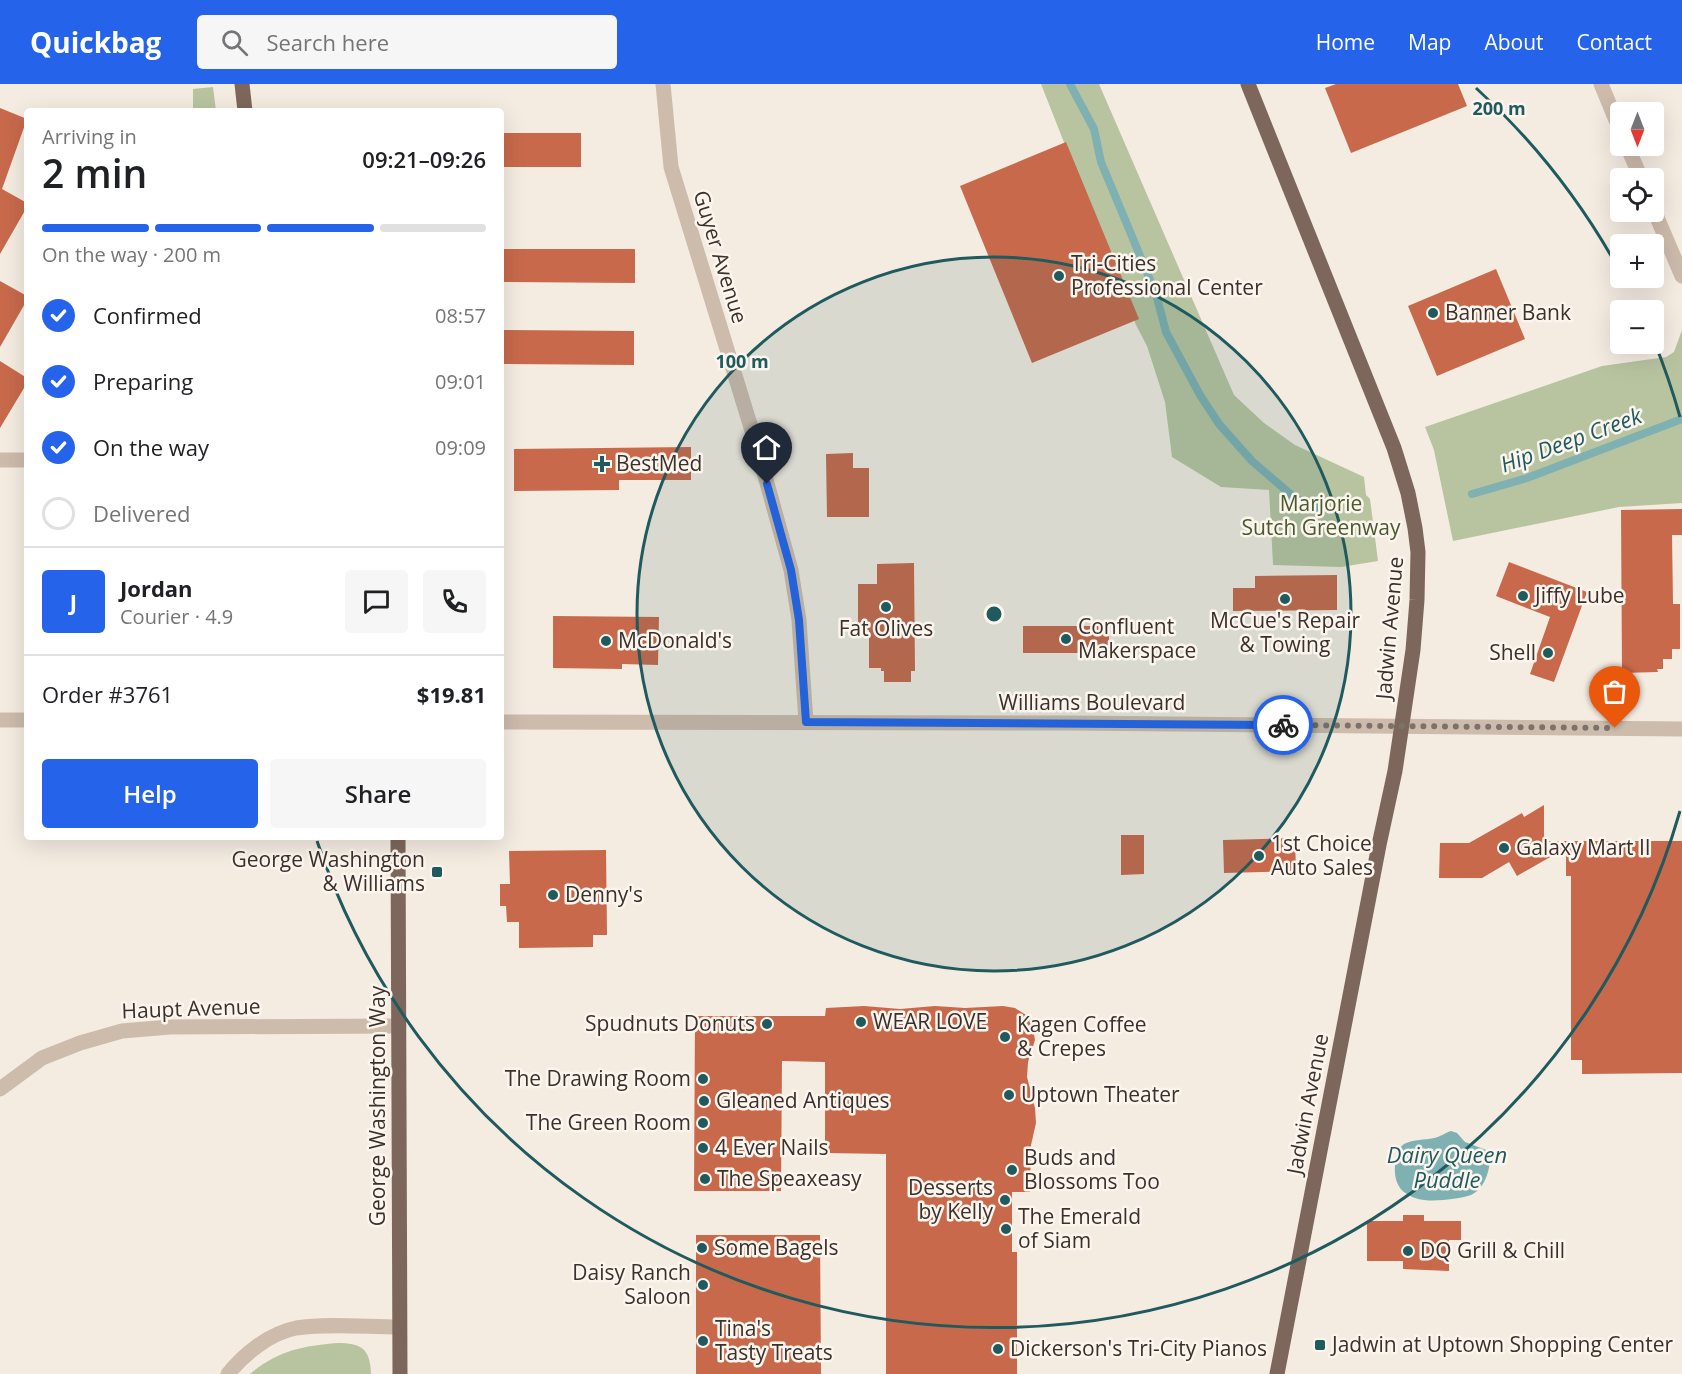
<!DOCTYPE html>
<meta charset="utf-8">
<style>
:root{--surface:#fff;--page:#f6f6f6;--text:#202124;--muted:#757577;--line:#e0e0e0;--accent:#2563eb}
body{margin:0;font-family:"Open Sans",sans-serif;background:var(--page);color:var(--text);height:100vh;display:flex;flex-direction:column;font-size:22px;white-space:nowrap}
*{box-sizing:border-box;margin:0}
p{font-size:20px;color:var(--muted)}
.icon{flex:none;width:33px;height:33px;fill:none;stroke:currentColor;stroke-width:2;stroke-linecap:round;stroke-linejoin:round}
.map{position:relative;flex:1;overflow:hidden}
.drawer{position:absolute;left:24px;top:24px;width:480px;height:732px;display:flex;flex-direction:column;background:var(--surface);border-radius:6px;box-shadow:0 6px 24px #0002}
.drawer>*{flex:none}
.needle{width:39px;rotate:180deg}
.fabs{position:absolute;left:1610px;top:18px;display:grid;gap:12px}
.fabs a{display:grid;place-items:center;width:54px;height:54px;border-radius:6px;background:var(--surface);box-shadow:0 6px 24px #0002;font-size:30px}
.pin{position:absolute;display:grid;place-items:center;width:51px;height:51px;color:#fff;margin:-62px -26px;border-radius:50% 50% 50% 0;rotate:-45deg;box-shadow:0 0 6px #0007}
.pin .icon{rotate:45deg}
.courier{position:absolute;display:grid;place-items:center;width:60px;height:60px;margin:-30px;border:4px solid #2563eb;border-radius:50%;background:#fff;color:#222;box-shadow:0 2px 8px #0007}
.overview em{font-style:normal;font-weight:600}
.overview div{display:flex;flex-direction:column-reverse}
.overview{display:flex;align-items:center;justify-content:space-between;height:102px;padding:0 18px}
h1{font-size:39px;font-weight:600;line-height:45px}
.bar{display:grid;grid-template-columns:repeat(4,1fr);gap:9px 6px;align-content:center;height:72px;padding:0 18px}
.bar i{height:8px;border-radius:4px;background:var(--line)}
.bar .on{background:var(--accent)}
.bar p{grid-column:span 4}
.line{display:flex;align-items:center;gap:15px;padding:0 18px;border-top:2px solid var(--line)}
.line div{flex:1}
.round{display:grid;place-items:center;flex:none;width:63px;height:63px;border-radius:6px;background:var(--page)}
ol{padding:0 18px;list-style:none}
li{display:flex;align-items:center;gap:18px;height:66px}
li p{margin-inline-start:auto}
li .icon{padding:6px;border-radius:50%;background:var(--accent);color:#fff;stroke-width:4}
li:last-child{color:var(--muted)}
li i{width:33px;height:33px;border:3px solid var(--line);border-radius:50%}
.cta{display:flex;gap:12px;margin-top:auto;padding:12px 18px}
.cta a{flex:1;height:69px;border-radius:6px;background:var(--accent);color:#fff;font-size:24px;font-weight:600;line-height:69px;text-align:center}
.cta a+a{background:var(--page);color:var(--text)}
header{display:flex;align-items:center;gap:36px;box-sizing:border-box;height:84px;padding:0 30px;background:var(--accent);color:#fff}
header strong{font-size:28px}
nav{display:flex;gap:33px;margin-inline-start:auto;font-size:21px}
.search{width:420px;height:54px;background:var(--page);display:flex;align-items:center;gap:15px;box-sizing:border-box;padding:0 21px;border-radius:6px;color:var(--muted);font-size:22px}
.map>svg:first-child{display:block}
.green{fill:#b8c4a0}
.water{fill:#7fb0b2}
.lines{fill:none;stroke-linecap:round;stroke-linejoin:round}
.stream{stroke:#7fb0b2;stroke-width:8}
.building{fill:#c8694b}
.minor{stroke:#cdbbac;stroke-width:15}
.tertiary{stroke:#cdbbac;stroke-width:15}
.primary{stroke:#7d675c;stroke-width:15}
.done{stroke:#7c716b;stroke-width:6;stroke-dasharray:0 10.8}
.route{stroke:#2563eb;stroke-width:8}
.ring{fill:none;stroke:#1f5a5e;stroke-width:3}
.poi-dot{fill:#1f5a5e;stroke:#fbf5ee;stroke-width:2}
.labels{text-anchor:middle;stroke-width:5;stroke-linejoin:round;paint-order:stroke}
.street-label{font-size:21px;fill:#3b302b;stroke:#fbf5ee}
.poi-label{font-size:21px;fill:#3b302b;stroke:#fbf5ee;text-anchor:start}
.park-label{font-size:21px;fill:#4a5a2e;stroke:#fbf5ee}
.water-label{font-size:22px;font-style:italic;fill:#1f5a5e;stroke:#fbf5ee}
.centre{fill:#1f5a5e;stroke:#fbf5ee;stroke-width:3}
.ring-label{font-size:18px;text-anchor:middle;font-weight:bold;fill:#1f5a5e;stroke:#fbf5ee;stroke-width:5;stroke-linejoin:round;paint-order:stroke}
</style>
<header>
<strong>Quickbag</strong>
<div class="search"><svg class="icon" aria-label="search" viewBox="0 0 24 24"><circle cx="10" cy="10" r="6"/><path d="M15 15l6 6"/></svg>Search here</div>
<nav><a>Home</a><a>Map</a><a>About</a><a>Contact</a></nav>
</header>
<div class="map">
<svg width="1682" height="1290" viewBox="0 0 1682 1290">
<rect width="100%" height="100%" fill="#f4ebe1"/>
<!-- green -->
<g class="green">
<polygon points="1041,0 1099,0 1234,311 1264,339 1295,361 1364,393 1366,411 1370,415 1378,477 1341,483 1273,481 1269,406 1221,403 1172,373 1165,318 1147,262 1136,241"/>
<polygon points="213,3 216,27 193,27 193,5"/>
<polygon points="1682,246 1682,419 1619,423 1453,457 1434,366 1425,343 1602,282 1666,273 1674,268"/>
<path d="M337,1259c24,0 33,5 34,31h-121c27,-23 52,-28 87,-31z"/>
</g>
<!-- water -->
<path class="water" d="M1451,1047l6,2 8,9 24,9c3,15 -3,37 -18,44 -9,3 -19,4 -28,5 -12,1 -26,1 -36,-6 -10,-5 -13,-18 -12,-28 1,-29 18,-24 39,-28 6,-1 11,-5 17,-7z"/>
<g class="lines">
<!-- stream -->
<g class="stream">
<polyline points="1070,0 1094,45 1101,78 1156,210 1166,248 1200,311 1219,340 1252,377 1296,415 1321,425"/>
<polyline points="1472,410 1527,394 1682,335"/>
</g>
</g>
<!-- building -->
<g class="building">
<polygon points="1336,0 1458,0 1467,22 1351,69 1325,4"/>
<polygon points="0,24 27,35 2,105 27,119 27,123 0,170"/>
<rect x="501" y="49" width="80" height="34"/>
<polygon points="1066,58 1139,235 1032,279 960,102"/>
<polygon points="501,165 635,165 635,199 501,198"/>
<polygon points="1496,185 1525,255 1437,292 1408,222"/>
<polygon points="0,197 27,212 27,216 0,263"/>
<polygon points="501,246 634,247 634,281 501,280"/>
<polygon points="0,277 27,294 27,299 0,344"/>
<polygon points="691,363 691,396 619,396 619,406 514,407 514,365"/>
<polygon points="853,369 853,384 869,384 869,433 827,433 826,370"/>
<polygon points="1682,425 1682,451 1672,451 1673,520 1680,520 1680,565 1672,565 1672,575 1663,575 1663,585 1657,585 1658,588 1622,589 1621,426"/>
<polygon points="1509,478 1587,508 1554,598 1530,590 1550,533 1496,512"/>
<polygon points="914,479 915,587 911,587 911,598 884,598 884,587 881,587 881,584 869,584 869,546 858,546 858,500 877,500 877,480"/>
<polygon points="1337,491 1337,526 1233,527 1233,504 1255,504 1255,492"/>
<polygon points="553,532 659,533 658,581 622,580 622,585 553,584"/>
<rect x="1023" y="542" width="86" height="27"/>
<polygon points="1544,721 1544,757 1682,757 1682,989 1582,990 1582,976 1571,976 1571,792 1566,792 1566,764 1517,792 1509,778 1482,794 1439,794 1440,759 1469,759 1522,729 1524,733"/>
<polygon points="1121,751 1144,751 1144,790 1121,791"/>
<polygon points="1295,754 1296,787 1224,789 1223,756"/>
<polygon points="606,766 607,851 593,851 593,863 519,864 519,838 507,838 506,822 500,822 500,800 510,800 509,767"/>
<polygon points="864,922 900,925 935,922 965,924 1003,922 1015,924 1031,934 1035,956 1028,978 1027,993 1035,1024 1036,1039 1031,1061 1030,1108 1012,1108 1012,1168 1017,1168 1017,1290 886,1290 886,1070 825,1069 825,978 782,977 781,1107 694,1107 695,932 825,932 826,924"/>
<polygon points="1403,1131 1424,1131 1424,1137 1461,1137 1461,1156 1449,1156 1449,1187 1403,1185 1403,1177 1367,1177 1367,1137 1403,1137"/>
<polygon points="696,1151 820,1151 821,1290 696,1290"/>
</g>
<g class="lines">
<!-- minor -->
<g class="minor">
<polyline points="663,0 671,83 757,363 791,486 799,536 806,638"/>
<polyline points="1601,0 1620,46"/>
<polyline points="1627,62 1641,94"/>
<polyline points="1653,124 1682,192"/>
<polyline points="0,376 27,376"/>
<polyline points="0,636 27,636"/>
<polyline points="0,1005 42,974 80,959 122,947 170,943 399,942"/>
</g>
<!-- tertiary -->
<g class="tertiary">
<polyline points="501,638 1072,639 1682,645"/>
<path d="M228,1290c16,-20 42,-41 68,-46 33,-5 70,-1 103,-1"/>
</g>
<!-- primary -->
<g class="primary">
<polyline points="242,0 245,27"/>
<polyline points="1248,0 1394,364 1408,409 1415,444 1418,468 1417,516 1413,566 1395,687 1379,761 1277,1290"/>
<polyline points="398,753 400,1290"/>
</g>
</g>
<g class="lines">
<!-- done -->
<polyline class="done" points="1283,641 1615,644"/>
<!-- route -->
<polyline class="route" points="767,400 791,486 799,536 806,638 1283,641"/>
</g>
<!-- distance rings -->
<circle cx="994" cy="530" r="357" fill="#1f5a5e" fill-opacity=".12"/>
<g class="ring">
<circle cx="994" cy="530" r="357"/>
<path d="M1680 727A714 714 0 0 1 317 757M1476 4A714 714 0 0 1 1618 184M1654 257A714 714 0 0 1 1680 333"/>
</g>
<!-- markers -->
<g class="poi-dot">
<circle cx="1059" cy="192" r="6"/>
<circle cx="1433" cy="229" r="6"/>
<path d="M599 371h6v6h6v6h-6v6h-6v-6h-6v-6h6z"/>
<circle cx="1523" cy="512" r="6"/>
<circle cx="1285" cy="515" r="6"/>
<circle cx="886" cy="523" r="6"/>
<circle cx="1066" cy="555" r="6"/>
<circle cx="606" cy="557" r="6"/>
<circle cx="1548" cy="569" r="6"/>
<circle cx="1504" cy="764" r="6"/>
<circle cx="1259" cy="772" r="6"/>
<rect x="431" y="782" width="12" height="12" rx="3"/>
<circle cx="553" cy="811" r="6"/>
<circle cx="861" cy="938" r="6"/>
<circle cx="767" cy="940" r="6"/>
<circle cx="1005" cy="953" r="6"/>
<circle cx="703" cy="995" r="6"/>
<circle cx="1009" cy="1011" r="6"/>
<circle cx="704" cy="1017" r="6"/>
<circle cx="703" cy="1039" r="6"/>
<circle cx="703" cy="1064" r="6"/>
<circle cx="1012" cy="1086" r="6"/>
<circle cx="705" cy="1095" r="6"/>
<circle cx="1005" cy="1116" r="6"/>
<circle cx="1006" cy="1145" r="6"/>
<circle cx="702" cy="1164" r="6"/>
<circle cx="1408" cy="1167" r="6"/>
<circle cx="703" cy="1201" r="6"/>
<circle cx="703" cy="1257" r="6"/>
<rect x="1314" y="1255" width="12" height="12" rx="3"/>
<circle cx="998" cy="1265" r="6"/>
</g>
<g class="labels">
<!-- street labels -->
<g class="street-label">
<text transform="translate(720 173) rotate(73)" y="7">Guyer Avenue</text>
<text transform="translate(1390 544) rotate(-85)" y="7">Jadwin Avenue</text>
<text x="1092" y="626">Williams Boulevard</text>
<text transform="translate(191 925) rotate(-2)" y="7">Haupt Avenue</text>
<text transform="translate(1308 1020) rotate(-79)" y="7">Jadwin Avenue</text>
<text transform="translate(378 1022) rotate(-90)" y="7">George Washington Way</text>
</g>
<!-- poi labels -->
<g class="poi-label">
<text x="1071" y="187">Tri-Cities<tspan x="1071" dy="24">Professional Center</tspan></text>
<text x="1445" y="236">Banner Bank</text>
<text x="616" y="387">BestMed</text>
<text x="1535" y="519">Jiffy Lube</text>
<text x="1285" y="544" text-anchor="middle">McCue's Repair<tspan x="1285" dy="24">&amp; Towing</tspan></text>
<text x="1078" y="550">Confluent<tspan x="1078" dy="24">Makerspace</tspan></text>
<text x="886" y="552" text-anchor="middle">Fat Olives</text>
<text x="618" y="564">McDonald's</text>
<text x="1536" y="576" text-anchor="end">Shell</text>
<text x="1271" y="767">1st Choice<tspan x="1271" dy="24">Auto Sales</tspan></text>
<text x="1516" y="771">Galaxy Mart II</text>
<text x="425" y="783" text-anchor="end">George Washington<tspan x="425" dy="24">&amp; Williams</tspan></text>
<text x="565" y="818">Denny's</text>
<text x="873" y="945">WEAR LOVE</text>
<text x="755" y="947" text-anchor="end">Spudnuts Donuts</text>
<text x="1017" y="948">Kagen Coffee<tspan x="1017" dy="24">&amp; Crepes</tspan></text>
<text x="691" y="1002" text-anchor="end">The Drawing Room</text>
<text x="1021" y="1018">Uptown Theater</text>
<text x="716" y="1024">Gleaned Antiques</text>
<text x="691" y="1046" text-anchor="end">The Green Room</text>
<text x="715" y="1071">4 Ever Nails</text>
<text x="1024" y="1081">Buds and<tspan x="1024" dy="24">Blossoms Too</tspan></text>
<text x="717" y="1102">The Speaxeasy</text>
<text x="993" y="1111" text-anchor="end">Desserts<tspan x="993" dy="24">by Kelly</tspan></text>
<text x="1018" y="1140">The Emerald<tspan x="1018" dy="24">of Siam</tspan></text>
<text x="714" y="1171">Some Bagels</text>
<text x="1420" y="1174">DQ Grill &amp; Chill</text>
<text x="691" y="1196" text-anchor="end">Daisy Ranch<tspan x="691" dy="24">Saloon</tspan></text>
<text x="715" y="1252">Tina's<tspan x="715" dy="24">Tasty Treats</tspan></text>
<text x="1332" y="1268">Jadwin at Uptown Shopping Center</text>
<text x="1010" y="1272">Dickerson's Tri-City Pianos</text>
</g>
<!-- park labels -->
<g class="park-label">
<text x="1321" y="427">Marjorie<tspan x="1321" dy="24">Sutch Greenway</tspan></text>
</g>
<!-- water labels -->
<g class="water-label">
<text transform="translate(1571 356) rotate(-20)" y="8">Hip Deep Creek</text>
<text x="1447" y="1079">Dairy Queen<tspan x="1447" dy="25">Puddle</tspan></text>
</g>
</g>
<circle cx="994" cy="530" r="9" class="centre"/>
<g class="ring-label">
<text x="1499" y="31">200 m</text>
<text x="742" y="284">100 m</text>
</g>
</svg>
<div class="fabs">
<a><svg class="needle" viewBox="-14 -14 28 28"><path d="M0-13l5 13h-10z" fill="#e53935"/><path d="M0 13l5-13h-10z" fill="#757577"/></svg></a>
<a><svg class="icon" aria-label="locate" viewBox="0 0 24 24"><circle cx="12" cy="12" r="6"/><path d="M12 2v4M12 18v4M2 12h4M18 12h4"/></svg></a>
<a>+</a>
<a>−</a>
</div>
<div class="pin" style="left:1615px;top:644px;background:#ea580c"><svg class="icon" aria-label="bag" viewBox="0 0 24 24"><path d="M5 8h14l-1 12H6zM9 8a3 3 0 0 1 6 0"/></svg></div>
<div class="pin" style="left:767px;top:400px;background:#1f2937"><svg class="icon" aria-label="home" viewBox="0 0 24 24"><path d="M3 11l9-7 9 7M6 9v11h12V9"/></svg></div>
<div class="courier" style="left:1283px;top:641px"><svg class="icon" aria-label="bike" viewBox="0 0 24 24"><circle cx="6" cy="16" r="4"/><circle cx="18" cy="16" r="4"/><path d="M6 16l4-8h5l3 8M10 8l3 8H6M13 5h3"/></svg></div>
<section class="drawer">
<div class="overview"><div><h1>2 min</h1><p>Arriving in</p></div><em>09:21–09:26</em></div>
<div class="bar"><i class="on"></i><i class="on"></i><i class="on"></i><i></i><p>On the way · 200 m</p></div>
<ol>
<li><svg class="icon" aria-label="check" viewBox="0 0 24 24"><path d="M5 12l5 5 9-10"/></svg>Confirmed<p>08:57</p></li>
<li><svg class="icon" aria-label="check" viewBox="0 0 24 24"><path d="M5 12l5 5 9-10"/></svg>Preparing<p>09:01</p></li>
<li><svg class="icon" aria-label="check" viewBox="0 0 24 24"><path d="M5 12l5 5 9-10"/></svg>On the way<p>09:09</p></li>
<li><i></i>Delivered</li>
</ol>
<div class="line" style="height:108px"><b class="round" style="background:var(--accent);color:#fff">J</b><div><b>Jordan</b><p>Courier · 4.9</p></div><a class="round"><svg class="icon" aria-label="chat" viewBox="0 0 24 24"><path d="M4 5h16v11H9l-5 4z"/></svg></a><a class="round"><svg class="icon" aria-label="phone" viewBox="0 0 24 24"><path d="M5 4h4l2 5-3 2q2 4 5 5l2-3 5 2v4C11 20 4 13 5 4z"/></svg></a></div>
<div class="line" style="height:78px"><div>Order #3761</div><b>$19.81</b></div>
<div class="cta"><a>Help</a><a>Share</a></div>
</section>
</div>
